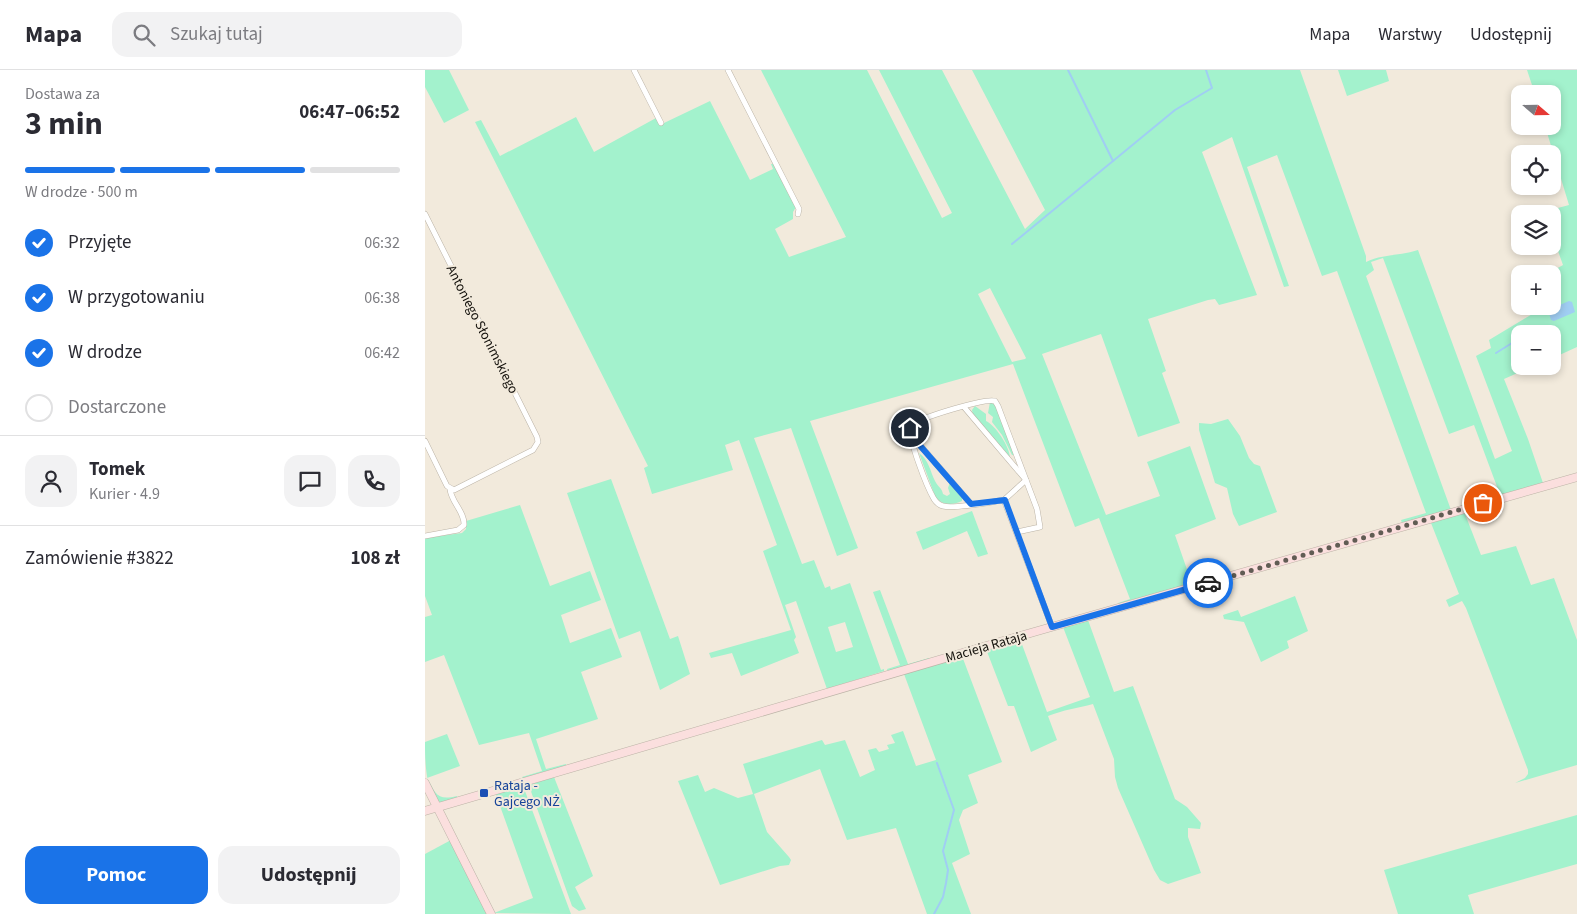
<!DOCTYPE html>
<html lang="pl">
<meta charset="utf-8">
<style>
:root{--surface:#fff;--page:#f2f2f3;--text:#2b2b33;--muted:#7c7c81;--line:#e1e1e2;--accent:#1a73e8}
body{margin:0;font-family:"Source Sans 3",sans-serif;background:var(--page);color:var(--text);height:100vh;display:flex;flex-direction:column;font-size:19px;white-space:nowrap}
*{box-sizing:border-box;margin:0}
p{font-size:16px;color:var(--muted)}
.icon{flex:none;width:28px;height:28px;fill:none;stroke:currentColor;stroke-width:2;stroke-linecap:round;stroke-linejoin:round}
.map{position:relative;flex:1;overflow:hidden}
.sheet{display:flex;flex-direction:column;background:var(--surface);width:425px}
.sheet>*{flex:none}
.needle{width:32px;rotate:110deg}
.controls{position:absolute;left:1086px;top:15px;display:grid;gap:10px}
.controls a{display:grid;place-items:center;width:50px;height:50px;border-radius:10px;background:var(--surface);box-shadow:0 2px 8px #0003;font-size:25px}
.pin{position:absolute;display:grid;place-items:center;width:42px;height:42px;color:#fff;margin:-21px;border:2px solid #fff;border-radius:50%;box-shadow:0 1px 5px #0007}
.courier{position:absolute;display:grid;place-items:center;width:50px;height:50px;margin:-25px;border:4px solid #1a73e8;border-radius:50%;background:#fff;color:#222;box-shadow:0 1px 6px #0007}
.headline em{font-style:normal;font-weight:700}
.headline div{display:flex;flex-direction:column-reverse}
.headline{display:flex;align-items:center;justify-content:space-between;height:85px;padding:0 25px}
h1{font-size:32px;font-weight:700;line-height:38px}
.bar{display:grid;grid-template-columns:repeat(4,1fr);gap:8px 5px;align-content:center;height:60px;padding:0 25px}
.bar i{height:6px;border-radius:4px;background:var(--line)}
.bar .active{background:var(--accent)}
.bar p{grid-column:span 4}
.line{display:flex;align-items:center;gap:12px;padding:0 25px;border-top:1px solid var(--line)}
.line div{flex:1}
.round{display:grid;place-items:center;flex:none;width:52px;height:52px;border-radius:15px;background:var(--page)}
ol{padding:0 25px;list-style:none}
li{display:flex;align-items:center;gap:15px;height:55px}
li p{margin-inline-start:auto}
li .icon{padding:5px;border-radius:50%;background:var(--accent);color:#fff;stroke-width:4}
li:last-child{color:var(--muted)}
li i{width:28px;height:28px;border:2px solid var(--line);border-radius:50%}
.action{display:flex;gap:10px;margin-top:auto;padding:10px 25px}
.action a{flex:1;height:58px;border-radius:15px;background:var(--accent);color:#fff;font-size:20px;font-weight:700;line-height:58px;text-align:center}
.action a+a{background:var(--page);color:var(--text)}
header{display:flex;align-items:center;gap:30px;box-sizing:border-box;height:70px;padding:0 25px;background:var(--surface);border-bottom:1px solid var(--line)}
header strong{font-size:24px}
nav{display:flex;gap:28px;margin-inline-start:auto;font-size:18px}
.search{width:350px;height:45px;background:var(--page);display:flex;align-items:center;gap:12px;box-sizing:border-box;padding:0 18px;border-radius:15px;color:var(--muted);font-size:19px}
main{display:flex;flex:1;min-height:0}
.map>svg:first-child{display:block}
.green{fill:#a3f2cd;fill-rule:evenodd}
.water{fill:#a0cef3}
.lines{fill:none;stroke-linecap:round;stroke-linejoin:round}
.stream{stroke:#a0cef3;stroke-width:2}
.street-casing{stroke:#bbb3a6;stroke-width:6}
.secondary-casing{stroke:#bbb3a6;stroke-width:9}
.street{stroke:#fff;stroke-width:5}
.secondary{stroke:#fbdfde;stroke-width:8}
.done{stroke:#615c54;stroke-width:5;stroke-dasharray:0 9}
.route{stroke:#1a73e8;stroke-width:6}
.transit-dot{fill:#1a4fb4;stroke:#f2eadc;stroke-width:2}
.labels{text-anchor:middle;stroke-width:4;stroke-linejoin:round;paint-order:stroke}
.street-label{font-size:14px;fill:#13100b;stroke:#f2eadc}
.transit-label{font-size:14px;fill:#164399;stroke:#f2eadc;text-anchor:start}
</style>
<header>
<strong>Mapa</strong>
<div class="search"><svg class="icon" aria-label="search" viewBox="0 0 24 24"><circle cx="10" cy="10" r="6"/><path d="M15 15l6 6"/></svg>Szukaj tutaj</div>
<nav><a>Mapa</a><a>Warstwy</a><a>Udostępnij</a></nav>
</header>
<main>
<section class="sheet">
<div class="headline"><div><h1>3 min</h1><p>Dostawa za</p></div><em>06:47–06:52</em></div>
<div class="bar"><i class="active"></i><i class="active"></i><i class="active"></i><i></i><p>W drodze · 500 m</p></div>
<ol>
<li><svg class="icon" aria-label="check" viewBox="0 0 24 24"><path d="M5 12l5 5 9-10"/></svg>Przyjęte<p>06:32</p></li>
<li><svg class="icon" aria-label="check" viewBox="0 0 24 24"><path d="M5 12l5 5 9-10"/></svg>W przygotowaniu<p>06:38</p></li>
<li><svg class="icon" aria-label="check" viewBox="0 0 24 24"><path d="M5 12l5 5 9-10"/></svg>W drodze<p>06:42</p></li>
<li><i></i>Dostarczone</li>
</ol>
<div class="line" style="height:90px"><a class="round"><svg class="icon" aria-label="person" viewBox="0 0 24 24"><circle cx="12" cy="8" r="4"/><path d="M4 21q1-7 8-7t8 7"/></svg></a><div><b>Tomek</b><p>Kurier · 4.9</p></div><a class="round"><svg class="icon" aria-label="chat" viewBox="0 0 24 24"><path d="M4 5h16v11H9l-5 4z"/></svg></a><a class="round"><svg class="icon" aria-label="phone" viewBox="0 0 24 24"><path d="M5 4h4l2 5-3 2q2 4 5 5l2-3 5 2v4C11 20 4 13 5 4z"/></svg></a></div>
<div class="line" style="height:65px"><div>Zamówienie #3822</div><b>108 zł</b></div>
<div class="action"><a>Pomoc</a><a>Udostępnij</a></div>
</section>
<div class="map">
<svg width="1152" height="844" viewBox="0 0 1152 844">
<rect width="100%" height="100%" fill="#f2eadc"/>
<!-- green -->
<g class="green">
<polygon points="0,0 24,0 44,40 19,53 0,17"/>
<path d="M336,0h106l75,148 10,-5 -73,-143h63l83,159 20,-19 -73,-140h328l66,186v6c16,-8 34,-6 52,-12l77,209 17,-8 -36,-95 15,-8 -2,-8 50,-30 -2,-4h16v-32h-6l16,-9 -10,-28v-23l-10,-2 26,-7 -24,-79h8v-32h-18l-8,-24h50v277l-24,11v-24h-33v32h13l-29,13 24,60 15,44 -74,23 -3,-3 33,-11 -25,-67 -25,9 -66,-176 -12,4 3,8 -8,6 85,234 -49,13 -1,-3 25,-7 -89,-242 -15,5 -45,-121 -30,12 42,119 -5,1 -52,-150 -30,15 55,143 -38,10 -4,-6 -7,1 -60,19 18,52 -4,2 18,50 -42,14 -37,-103 -59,20 64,161 54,-19 -13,-34 43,-16 26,73 -41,16 16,46 12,-3v4l-69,19 -1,-2 -13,6 -2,-2 12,-4 -31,-81 -24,9 -62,-163 -203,57 48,127 -21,8 -46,-128 -37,10 48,126 12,-4 11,28 5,-2 1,4 19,-7 31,87 3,-1v2l-57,18 -31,-88 -11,4 11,32 -2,3 5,13 -58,23 -9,-23 -21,5 -2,-5 82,-23 -28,-79 14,-6 -38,-105 -14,5 8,25 -81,24 -8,-26 4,-2 -173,-344 6,-2 19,36 76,-39 18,35 62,-34 2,4 6,1 46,-22 40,79 23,-11 -2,-5h3l22,43 -3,5v7l-18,10 14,28 57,-20zM565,218l36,70 -1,1 -13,3 -34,-68zM420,552l8,25 -17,5 -8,-25z"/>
<polygon points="913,0 961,0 964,11 922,26"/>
<polygon points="565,332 571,335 589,385 587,385 577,365 567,352 568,347 563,343"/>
<path d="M550,336l11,8v7c10,5 23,25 24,36l-37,-42 -1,-5z"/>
<polygon points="803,349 815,366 824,388 829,394 835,396 852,442 814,456 808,444 802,418 790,413 774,360 774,353 786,354"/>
<path d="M494,383c10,7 11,18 16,28 3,6 7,7 8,13l4,2 3,-2 -2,-6 2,-6 12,14v5c-11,5 -21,4 -27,-5z"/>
<polygon points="186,409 245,569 253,566 265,604 235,620 215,561 194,569 142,423"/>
<polygon points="95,435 125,516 165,501 176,530 136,545 145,573 186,558 197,587 156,602 173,649 111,669 121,699 141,694 141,696 99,709 97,707 117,701 104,663 54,675 19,585 0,592 0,547 7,545 0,526 0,468 37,463 41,459 41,451"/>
<polygon points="1057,438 1040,444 1056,485 1091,476 1106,515 1129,508 1152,570 1152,695 1090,713 1100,708 1103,704 1103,700 1041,538 1037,531 1024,537 1021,530 1034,524 1006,453 995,455"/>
<polygon points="547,441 563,484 553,487 542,461 498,480 491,462"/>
<polygon points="455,520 483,594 504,588 504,591 463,602 462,599 475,595 448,522"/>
<polygon points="870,526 883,561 862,571 864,578 836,592 819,552 799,549 798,545 813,540 816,547"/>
<path d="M663,550l26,72 19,-6 42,113 12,8 14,16 -1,6 -12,-1v9l13,36 -33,11 -8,-4 -6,-10 -36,-82 -3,-11 -1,-18 -21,-55c-15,4 -30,6 -45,12l9,24 -26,12 -17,-46h-6l-22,-57 34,-10 27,73 43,-15 -27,-70z"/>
<polygon points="537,586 577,692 543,705 553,733 538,740 534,750 545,784 527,793 546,844 502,844 471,758 422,770 395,699 329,724 342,762 364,787 366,790 364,795 355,796 295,815 253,711 273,705 280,722 289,718 313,728 328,724 318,694 397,670 400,675 420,670 435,707 450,700 443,680 451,678 454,682 464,679 462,675 470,673 466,665 478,661 491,696 511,690 479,604"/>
<path d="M22,664l13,32 -33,12c9,16 10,23 30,18v3l-15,4c-17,-6 -17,-44 -17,-61z"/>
<polygon points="129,707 168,806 150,817 161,839 154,841 147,836 103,713"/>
<polygon points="97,713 146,844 69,843 108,828 70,722"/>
<polygon points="1152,745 1152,794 1043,825 1049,844 973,844 959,800"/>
<polygon points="26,770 63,844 0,844 0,784"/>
</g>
<!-- water -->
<polygon class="water" points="1144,231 1147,232 1150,242 1129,251 1126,250 1123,240"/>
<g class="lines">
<!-- stream -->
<g class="stream">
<polyline points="643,0 688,91"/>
<polyline points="587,174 750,40 787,18 781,0"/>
<polyline points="1101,264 1109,259"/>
<polyline points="1071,283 1095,268"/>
<polyline points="509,844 518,827 521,813 523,800 518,781 529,740 512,693"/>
</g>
<defs>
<g id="street">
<polyline points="209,0 236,53"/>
<polyline points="303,0 374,139 373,144"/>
<polyline points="0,144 112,367 113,372 108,380 29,420 22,416 0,371"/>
<polyline points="539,337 601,410 612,439 615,457 592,462"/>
<polyline points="487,366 546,434"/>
<path d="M579,430l22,-20 -28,-74 -3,-5c-10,-3 -77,17 -84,25 -4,11 16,61 23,73 2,3 5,6 9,7 12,3 47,-4 61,-6l48,127"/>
<path d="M0,466l33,-6 6,-5c1,-13 -13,-23 -14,-36"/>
</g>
<g id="secondary">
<polyline points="0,713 66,844"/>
<polyline points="0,741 609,562 1152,407"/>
</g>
</defs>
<!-- street casing -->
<use href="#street" class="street-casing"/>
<!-- secondary casing -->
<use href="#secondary" class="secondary-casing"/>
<!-- street -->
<use href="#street" class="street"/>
<!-- secondary -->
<use href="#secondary" class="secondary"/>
</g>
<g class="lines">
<!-- done -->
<polyline class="done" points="783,513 1058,433"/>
<!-- route -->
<polyline class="route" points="485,358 484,363 546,434 580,430 627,557 783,513"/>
</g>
<!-- markers -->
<rect class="transit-dot" x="54" y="718" width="10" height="10" rx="2.5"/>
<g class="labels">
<!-- street labels -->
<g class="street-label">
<text transform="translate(58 259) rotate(63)" y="5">Antoniego Słonimskiego</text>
<text transform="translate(561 576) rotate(-16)" y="5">Macieja Rataja</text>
</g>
<!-- transit labels -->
<g class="transit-label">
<text x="69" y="720">Rataja -<tspan x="69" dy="16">Gajcego NŻ</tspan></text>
</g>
</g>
</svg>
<div class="controls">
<a><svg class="needle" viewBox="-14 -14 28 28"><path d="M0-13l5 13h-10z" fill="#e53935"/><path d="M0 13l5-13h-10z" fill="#7c7c81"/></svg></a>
<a><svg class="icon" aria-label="locate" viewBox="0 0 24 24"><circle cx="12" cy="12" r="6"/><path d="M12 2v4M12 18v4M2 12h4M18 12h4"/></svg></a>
<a><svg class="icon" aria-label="layers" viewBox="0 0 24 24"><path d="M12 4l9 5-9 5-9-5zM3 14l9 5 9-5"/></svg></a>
<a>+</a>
<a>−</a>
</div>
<div class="pin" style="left:1058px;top:433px;background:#ea580c"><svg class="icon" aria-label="bag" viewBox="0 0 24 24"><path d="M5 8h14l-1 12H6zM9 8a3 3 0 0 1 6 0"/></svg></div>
<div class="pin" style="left:485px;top:358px;background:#1f2937"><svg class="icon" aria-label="home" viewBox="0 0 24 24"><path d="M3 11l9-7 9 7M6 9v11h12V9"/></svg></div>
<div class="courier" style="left:783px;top:513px"><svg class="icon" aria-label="car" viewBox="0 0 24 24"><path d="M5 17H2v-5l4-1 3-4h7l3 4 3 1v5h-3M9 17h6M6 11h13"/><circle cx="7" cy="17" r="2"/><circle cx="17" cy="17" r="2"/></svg></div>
</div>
</main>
